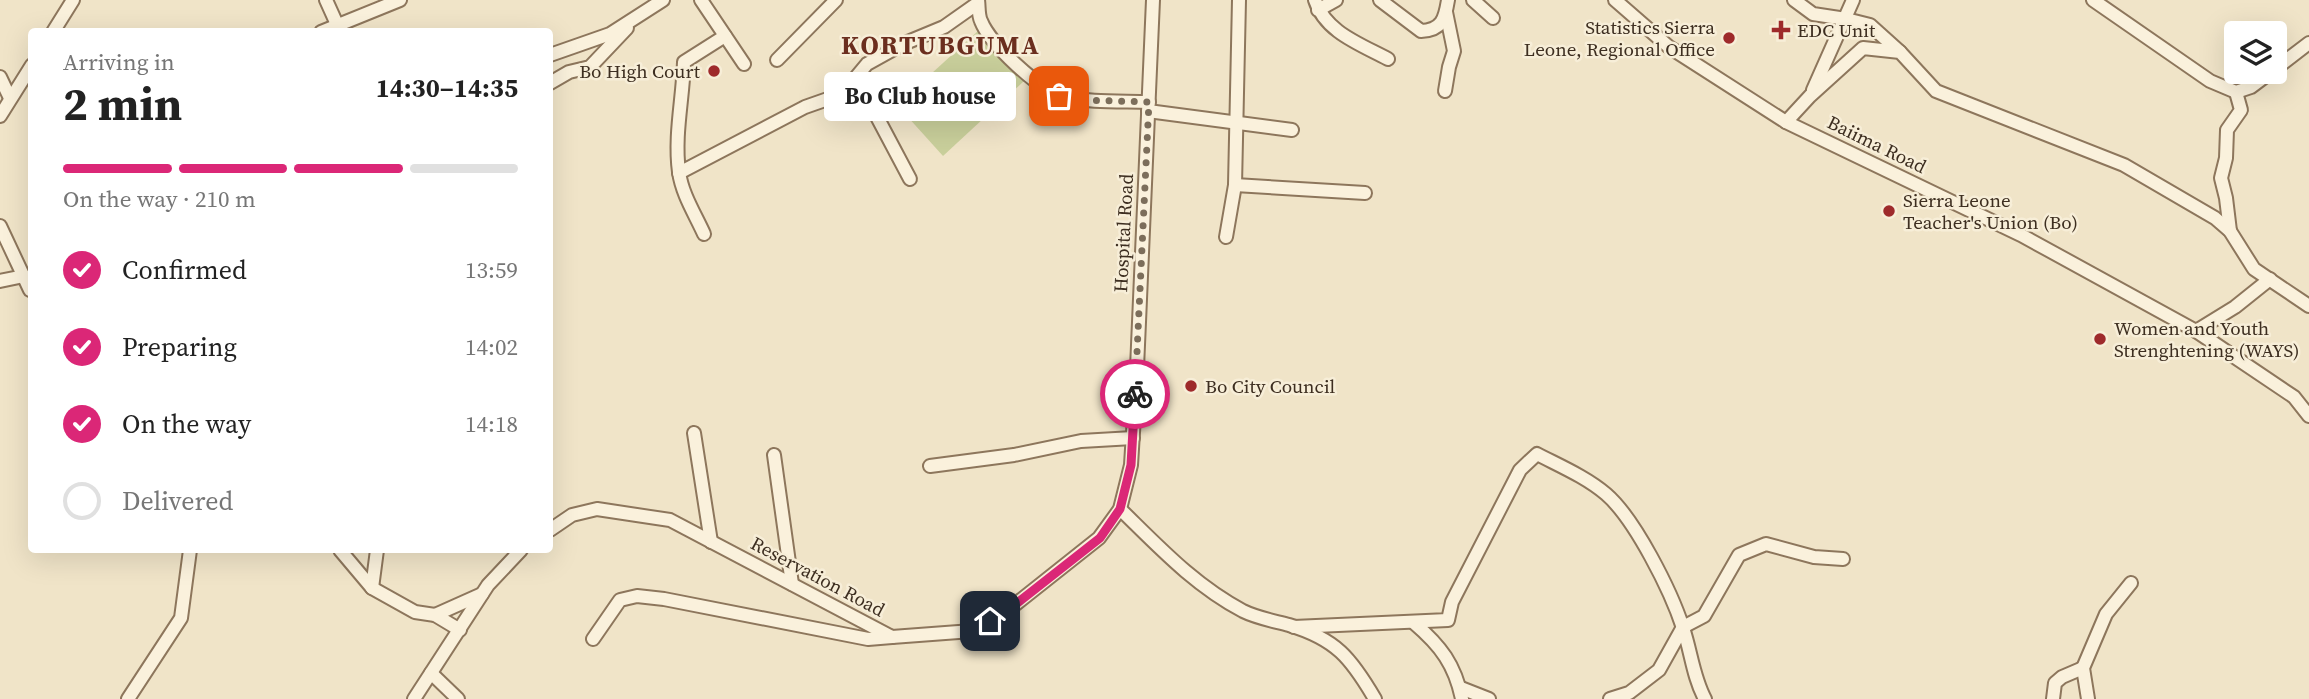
<!DOCTYPE html>
<meta charset="utf-8">
<style>
:root{--surface:#fff;--page:#f6f6f6;--text:#222;--muted:#767676;--line:#e0e0e0;--accent:#db2777}
body{margin:0;font-family:"Source Serif 4",serif;background:var(--page);color:var(--text);height:100vh;display:flex;flex-direction:column;font-size:26px;white-space:nowrap}
*{box-sizing:border-box;margin:0}
p{font-size:23px;color:var(--muted)}
.icon{flex:none;width:38px;height:38px;fill:none;stroke:currentColor;stroke-width:2;stroke-linecap:round;stroke-linejoin:round}
.map{position:relative;flex:1;overflow:hidden}
.drawer{position:absolute;left:28px;top:28px;width:525px;height:525px;display:flex;flex-direction:column;background:var(--surface);border-radius:7px;box-shadow:0 7px 28px #0002}
.drawer>*{flex:none}
.buttons{position:absolute;left:2224px;top:21px;display:grid;gap:14px}
.buttons a{display:grid;place-items:center;width:63px;height:63px;border-radius:7px;background:var(--surface);box-shadow:0 7px 28px #0002;font-size:35px}
.pin{position:absolute;display:grid;place-items:center;width:60px;height:60px;color:#fff;margin:-30px;border-radius:14px;box-shadow:0 4px 10px #0006}
.courier{position:absolute;display:grid;place-items:center;width:70px;height:70px;margin:-35px;border:5px solid #db2777;border-radius:50%;background:#fff;color:#222;box-shadow:0 2px 9px #0007}
.bubble{position:absolute;height:49px;border-radius:7px;background:var(--surface);box-shadow:0 7px 28px #0002;font-size:23px;font-weight:700;line-height:49px;text-align:center}
.summary em{font-style:normal;font-weight:700}
.summary div{display:flex;flex-direction:column-reverse}
.summary{display:flex;align-items:center;justify-content:space-between;height:119px;padding:0 35px}
h1{font-size:46px;font-weight:700;line-height:52px}
.bar{display:grid;grid-template-columns:repeat(4,1fr);gap:10px 7px;align-content:center;height:84px;padding:0 35px}
.bar i{height:9px;border-radius:5px;background:var(--line)}
.bar .selected{background:var(--accent)}
.bar p{grid-column:span 4}
ol{padding:0 35px;list-style:none}
li{display:flex;align-items:center;gap:21px;height:77px}
li p{margin-inline-start:auto}
li .icon{padding:7px;border-radius:50%;background:var(--accent);color:#fff;stroke-width:4}
li:last-child{color:var(--muted)}
li i{width:38px;height:38px;border:4px solid var(--line);border-radius:50%}
.map>svg:first-child{display:block}
.green{fill:#c9cf9b}
.lines{fill:none;stroke-linecap:round;stroke-linejoin:round}
.minor-casing{stroke:#8d765c;stroke-width:16}
.minor{stroke:#faf1dc;stroke-width:12}
.done{stroke:#7c6e5b;stroke-width:7;stroke-dasharray:0 12.6}
.route{stroke:#db2777;stroke-width:9}
.poi-dot{fill:#9e2a2b;stroke:#f7eed8;stroke-width:2.5}
.labels{text-anchor:middle;stroke-width:5;stroke-linejoin:round;paint-order:stroke}
.poi-label{font-size:19px;fill:#3d2e20;stroke:#f7eed8;text-anchor:start}
.street-label{font-size:19px;fill:#3d2e20;stroke:#f7eed8}
.district-label{font-size:26px;font-weight:bold;letter-spacing:2px;fill:#6b2e1e;stroke:#f7eed8}
</style>
<div class="map">
<svg width="2309" height="699" viewBox="0 0 2309 699">
<rect width="100%" height="100%" fill="#f0e4c8"/>
<!-- green -->
<polygon class="green" points="978,31 1024,81 943,156 897,105"/>
<g class="lines">
<defs>
<g id="minor">
<polyline points="326,0 340,31"/>
<polyline points="701,0 744,64"/>
<path d="M978,0c1,6 0,15 3,21 9,23 59,70 82,75 27,7 57,5 86,6"/>
<path d="M1315,0c10,32 45,44 73,59"/>
<path d="M1380,0l41,31c21,-1 24,-12 27,-31"/>
<polyline points="1473,0 1493,18"/>
<polyline points="1615,0 1669,47 1786,122 2021,235 2196,331 2294,397 2309,416"/>
<polyline points="1794,0 1813,14 1846,19 1870,25 1900,52"/>
<polyline points="2093,0 2210,81 2236,92 2251,87 2271,72"/>
<polyline points="1318,10 1336,0"/>
<polyline points="53,32 73,0"/>
<polyline points="321,32 400,0"/>
<polyline points="550,55 610,34 663,0"/>
<polyline points="777,60 836,0"/>
<polyline points="2275,69 2309,43"/>
<polyline points="0,77 10,98"/>
<polyline points="857,79 910,179"/>
<polyline points="550,83 569,72 590,67 627,28"/>
<polyline points="1813,90 1853,0"/>
<polyline points="1445,91 1449,67 1454,51 1446,12"/>
<polyline points="1148,111 1292,130"/>
<polyline points="0,116 32,65"/>
<polyline points="1786,122 1810,96 1863,48 1900,52 1936,91 2124,165 2215,218 2230,231 2254,269 2309,306"/>
<polyline points="679,173 805,107 842,94 867,64 903,44 944,27 978,3"/>
<polyline points="1235,185 1365,193"/>
<polyline points="0,226 30,290"/>
<polyline points="2230,231 2226,198 2221,178 2226,158 2227,130 2241,110 2236,92"/>
<path d="M704,234c-9,-20 -22,-40 -25,-62 -5,-37 4,-73 5,-110l41,-26"/>
<polyline points="1226,237 1235,185 1239,0"/>
<polyline points="0,281 24,276"/>
<polyline points="2196,331 2235,307 2270,279"/>
<polyline points="694,433 711,542"/>
<polyline points="774,455 792,584"/>
<polyline points="930,466 1014,455 1081,441 1133,438"/>
<path d="M1120,509c39,38 74,76 123,102 14,7 31,10 46,14 47,14 62,33 86,74"/>
<polyline points="550,530 572,515 597,509 670,520 892,637 972,631 1007,611 1099,538 1120,509 1131,465 1137,368 1153,0"/>
<polyline points="340,550 372,588 415,612 435,615 460,630"/>
<polyline points="372,588 377,550"/>
<polyline points="435,615 482,594"/>
<path d="M1414,623c27,23 41,42 48,76"/>
<path d="M1294,627l154,-7 4,-18 68,-132 17,-16c23,12 49,23 69,40 29,25 65,97 77,134 8,23 10,49 22,71"/>
<polyline points="593,639 620,600 637,596 664,599 868,639 892,637"/>
<polyline points="431,673 458,699"/>
<polyline points="1461,688 1489,699"/>
<polyline points="128,699 181,618 190,550"/>
<polyline points="414,699 488,585 521,550"/>
<polyline points="1610,699 1629,693 1659,670 1683,627 1704,616 1739,555 1766,544 1814,557 1843,559"/>
<polyline points="2053,699 2055,683 2062,677 2083,668"/>
<polyline points="2088,699 2083,668 2106,614 2131,583"/>
</g>
</defs>
<!-- minor casing -->
<use href="#minor" class="minor-casing"/>
<!-- minor -->
<use href="#minor" class="minor"/>
</g>
<g class="lines">
<!-- done -->
<polyline class="done" points="1059,96 1082,100 1149,102 1135,394"/>
<!-- route -->
<polyline class="route" points="990,621 1007,611 1100,538 1120,509 1131,465 1135,394"/>
</g>
<!-- markers -->
<g class="poi-dot">
<path d="M1777.5 19.5h7v7h7v7h-7v7h-7v-7h-7v-7h7z"/>
<circle cx="1729" cy="38" r="7"/>
<circle cx="714" cy="71" r="7"/>
<circle cx="1889" cy="211" r="7"/>
<circle cx="2100" cy="339" r="7"/>
<circle cx="1191" cy="386" r="7"/>
</g>
<g class="labels">
<!-- poi labels -->
<g class="poi-label">
<text x="1715" y="34" text-anchor="end">Statistics Sierra<tspan x="1715" dy="22">Leone, Regional Office</tspan></text>
<text x="1797" y="37">EDC Unit</text>
<text x="700" y="78" text-anchor="end">Bo High Court</text>
<text x="1903" y="207">Sierra Leone<tspan x="1903" dy="22">Teacher's Union (Bo)</tspan></text>
<text x="2114" y="335">Women and Youth<tspan x="2114" dy="22">Strenghtening (WAYS)</tspan></text>
<text x="1205" y="393">Bo City Council</text>
</g>
<!-- street labels -->
<g class="street-label">
<text transform="translate(1877 144) rotate(26)" y="7">Baiima Road</text>
<text transform="translate(1123 233) rotate(-87)" y="7">Hospital Road</text>
<text transform="translate(818 576) rotate(28)" y="7">Reservation Road</text>
</g>
<!-- district labels -->
<g class="district-label">
<text x="941" y="54">KORTUBGUMA</text>
</g>
</g>
</svg>
<div class="buttons">
<a><svg class="icon" aria-label="layers" viewBox="0 0 24 24"><path d="M12 4l9 5-9 5-9-5zM3 14l9 5 9-5"/></svg></a>
</div>
<div class="pin" style="left:1059px;top:96px;background:#ea580c"><svg class="icon" aria-label="bag" viewBox="0 0 24 24"><path d="M5 8h14l-1 12H6zM9 8a3 3 0 0 1 6 0"/></svg></div>
<div class="pin" style="left:990px;top:621px;background:#1f2937"><svg class="icon" aria-label="home" viewBox="0 0 24 24"><path d="M3 11l9-7 9 7M6 9v11h12V9"/></svg></div>
<div class="courier" style="left:1135px;top:394px"><svg class="icon" aria-label="bike" viewBox="0 0 24 24"><circle cx="6" cy="16" r="4"/><circle cx="18" cy="16" r="4"/><path d="M6 16l4-8h5l3 8M10 8l3 8H6M13 5h3"/></svg></div>
<div class="bubble" style="left:824px;top:72px;width:192px">Bo Club house</div>
<section class="drawer">
<div class="summary"><div><h1>2 min</h1><p>Arriving in</p></div><em>14:30–14:35</em></div>
<div class="bar"><i class="selected"></i><i class="selected"></i><i class="selected"></i><i></i><p>On the way · 210 m</p></div>
<ol>
<li><svg class="icon" aria-label="check" viewBox="0 0 24 24"><path d="M5 12l5 5 9-10"/></svg>Confirmed<p>13:59</p></li>
<li><svg class="icon" aria-label="check" viewBox="0 0 24 24"><path d="M5 12l5 5 9-10"/></svg>Preparing<p>14:02</p></li>
<li><svg class="icon" aria-label="check" viewBox="0 0 24 24"><path d="M5 12l5 5 9-10"/></svg>On the way<p>14:18</p></li>
<li><i></i>Delivered</li>
</ol>
</section>
</div>
